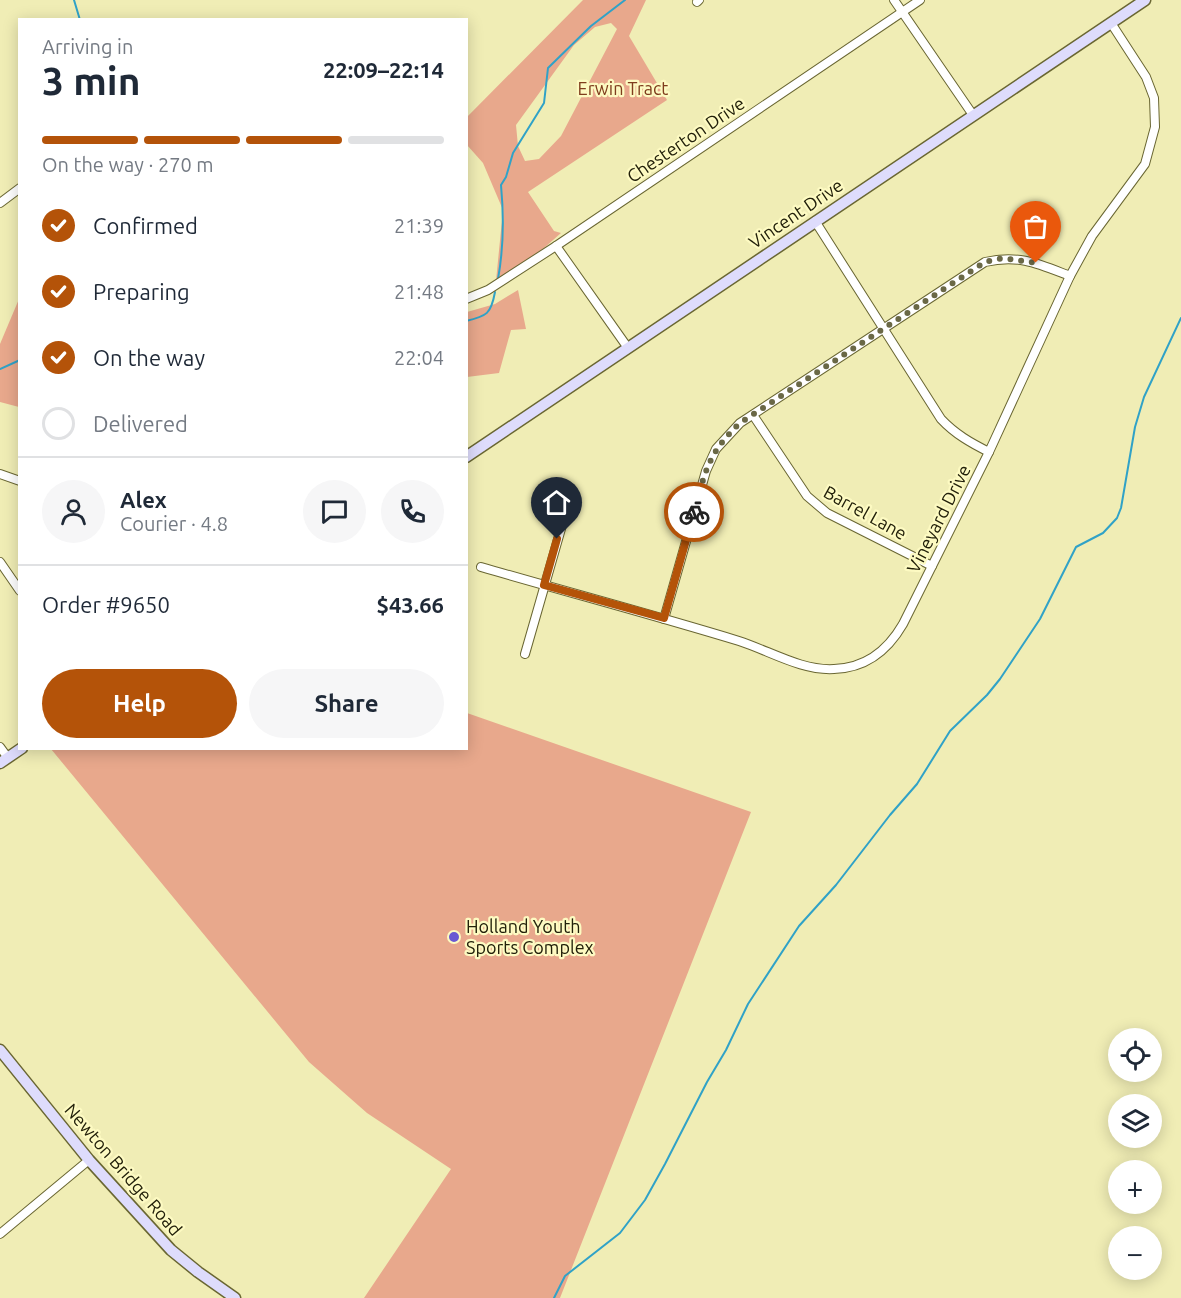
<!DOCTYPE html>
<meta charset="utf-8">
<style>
:root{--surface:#fff;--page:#f6f6f7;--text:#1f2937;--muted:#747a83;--line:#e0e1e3;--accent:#b45309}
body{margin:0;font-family:Ubuntu,sans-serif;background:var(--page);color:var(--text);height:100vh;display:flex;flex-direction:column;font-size:22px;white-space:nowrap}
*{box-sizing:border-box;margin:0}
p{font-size:20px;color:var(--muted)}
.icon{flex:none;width:33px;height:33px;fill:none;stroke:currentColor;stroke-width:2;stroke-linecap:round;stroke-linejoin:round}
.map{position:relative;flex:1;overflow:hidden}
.sheet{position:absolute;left:18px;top:18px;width:450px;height:732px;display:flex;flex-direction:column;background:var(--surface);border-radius:0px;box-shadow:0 3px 15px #0003}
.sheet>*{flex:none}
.fabs{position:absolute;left:1108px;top:1028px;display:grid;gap:12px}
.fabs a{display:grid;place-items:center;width:54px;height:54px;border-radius:50%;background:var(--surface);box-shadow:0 3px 15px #0003;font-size:30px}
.pin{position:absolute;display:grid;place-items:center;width:51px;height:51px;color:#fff;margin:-62px -26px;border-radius:50% 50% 50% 0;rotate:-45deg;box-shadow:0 0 6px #0007}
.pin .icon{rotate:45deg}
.courier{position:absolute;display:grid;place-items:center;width:60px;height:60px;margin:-30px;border:4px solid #b45309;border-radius:50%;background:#fff;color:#222;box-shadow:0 2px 8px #0007}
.headline em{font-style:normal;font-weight:700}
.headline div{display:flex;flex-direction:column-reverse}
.headline{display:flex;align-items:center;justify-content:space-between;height:102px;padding:0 24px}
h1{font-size:39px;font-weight:700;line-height:45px}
.bar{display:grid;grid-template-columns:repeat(4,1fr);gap:9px 6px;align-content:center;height:72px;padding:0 24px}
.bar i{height:8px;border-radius:4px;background:var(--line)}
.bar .current{background:var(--accent)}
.bar p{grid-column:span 4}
.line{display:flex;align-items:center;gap:15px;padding:0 24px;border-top:2px solid var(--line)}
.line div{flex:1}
.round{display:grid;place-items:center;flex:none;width:63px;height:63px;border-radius:32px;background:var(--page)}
ol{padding:0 24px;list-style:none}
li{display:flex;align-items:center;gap:18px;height:66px}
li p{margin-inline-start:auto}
li .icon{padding:6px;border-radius:50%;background:var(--accent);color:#fff;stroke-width:4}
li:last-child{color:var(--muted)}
li i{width:33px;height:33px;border:3px solid var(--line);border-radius:50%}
.action{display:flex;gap:12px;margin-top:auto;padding:12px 24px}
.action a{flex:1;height:69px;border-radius:36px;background:var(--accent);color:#fff;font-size:24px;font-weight:700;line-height:69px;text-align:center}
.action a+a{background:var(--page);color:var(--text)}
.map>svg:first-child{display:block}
.green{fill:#e8a88c;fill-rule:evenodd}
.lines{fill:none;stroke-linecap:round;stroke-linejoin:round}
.stream{stroke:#30a2c7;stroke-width:2}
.street-casing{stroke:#696632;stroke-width:10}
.secondary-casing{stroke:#696632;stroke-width:13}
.street{stroke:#fff;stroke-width:8}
.secondary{stroke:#dedcfc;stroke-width:10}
.done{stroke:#6a6846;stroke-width:6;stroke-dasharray:0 10.8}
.route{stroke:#b45309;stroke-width:8}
.poi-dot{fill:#6a59d3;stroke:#fdfac2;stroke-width:2}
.labels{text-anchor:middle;stroke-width:4.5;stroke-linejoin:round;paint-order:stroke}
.park-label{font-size:18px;fill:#7f3d1d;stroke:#fdfac2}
.street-label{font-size:18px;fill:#22200a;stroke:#fdfac2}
.poi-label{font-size:18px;fill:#22200a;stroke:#fdfac2;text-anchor:start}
</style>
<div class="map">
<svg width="1181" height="1298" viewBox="0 0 1181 1298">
<rect width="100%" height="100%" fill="#f0edb5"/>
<!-- green -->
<g class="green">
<path d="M583,0h63l-17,36 38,64 -139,92 26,39 7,2 -17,15 -48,33 7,-71 -20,-47 -16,-18 -1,-27zM611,23l6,6 -56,107 -22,23 -14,2 -7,-15 -2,-21 58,-80 21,-18z"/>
<polygon points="518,290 526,329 511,330 499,373 467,377 467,312 495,304"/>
<polygon points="19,299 20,407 19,407 0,402 0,344"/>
<polygon points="467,713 751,812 560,1298 364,1298 451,1169 367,1113 309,1062 51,749 466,748"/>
</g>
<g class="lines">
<!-- stream -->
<g class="stream">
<polyline points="74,0 80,20"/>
<path d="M498,279c6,-33 6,-62 3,-94l5,-8 7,-24 31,-50 4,-35 43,-42 34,-26"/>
<path d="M466,321c21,-5 25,-7 29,-29"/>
<polyline points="0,369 20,360"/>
<polyline points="554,1298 565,1276 620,1233 645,1200 665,1164 707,1082 726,1050 748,1004 799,926 836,885 890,815 917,784 950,731 987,695 1000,679 1040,619 1076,547 1103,533 1117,518 1121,508 1135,427 1144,397 1181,318"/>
</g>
<defs>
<g id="street">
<polyline points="894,0 973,115"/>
<polyline points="697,2 699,0"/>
<polyline points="0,203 20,188"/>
<path d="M815,221l126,198c14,15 30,24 48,33"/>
<polyline points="556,246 628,348"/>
<polyline points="466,299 488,290 556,246 920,0"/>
<polyline points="753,415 807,496 827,513 932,566"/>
<polyline points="0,474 20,481"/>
<polyline points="0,562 20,591"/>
<path d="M481,567c86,25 173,48 258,74 31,10 63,30 95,28 32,-1 54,-19 69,-45l86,-172 81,-176 22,-40 53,-72 10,-37 -1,-29 -8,-21 -35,-54"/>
<path d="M664,619l42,-148 10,-22 24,-26 245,-161c34,-8 54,2 85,14"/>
<polyline points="525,654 571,494"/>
<polyline points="0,747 8,758"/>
<polyline points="0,1234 89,1160"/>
</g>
<g id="secondary">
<polyline points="466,457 1145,0"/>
<polyline points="0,763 22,748"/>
<polyline points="0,1050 89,1160 171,1250 198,1272 235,1298"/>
</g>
</defs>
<!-- street casing -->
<use href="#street" class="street-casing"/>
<!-- secondary casing -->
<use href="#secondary" class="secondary-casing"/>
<!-- street -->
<use href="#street" class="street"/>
<!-- secondary -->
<use href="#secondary" class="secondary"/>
</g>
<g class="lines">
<!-- done -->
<path class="done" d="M694,512c11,-40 14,-59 46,-89l245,-161 18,-4 33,5"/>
<!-- route -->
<polyline class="route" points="557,539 544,585 664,618 694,512"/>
</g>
<!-- markers -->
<circle class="poi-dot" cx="454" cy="937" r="6"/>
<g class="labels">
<!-- park labels -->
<g class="park-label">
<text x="623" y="95">Erwin Tract</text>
</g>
<!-- street labels -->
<g class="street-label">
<text transform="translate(686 140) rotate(-34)" y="6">Chesterton Drive</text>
<text transform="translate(796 214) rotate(-34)" y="6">Vincent Drive</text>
<text transform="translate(865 513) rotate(29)" y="6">Barrel Lane</text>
<text transform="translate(939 519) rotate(-63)" y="6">Vineyard Drive</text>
<text transform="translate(123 1170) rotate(49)" y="6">Newton Bridge Road</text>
</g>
<!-- poi labels -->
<g class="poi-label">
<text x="466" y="933">Holland Youth<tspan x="466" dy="21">Sports Complex</tspan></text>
</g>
</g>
</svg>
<div class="fabs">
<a><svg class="icon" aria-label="locate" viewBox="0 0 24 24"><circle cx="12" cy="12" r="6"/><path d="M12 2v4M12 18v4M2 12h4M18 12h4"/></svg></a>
<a><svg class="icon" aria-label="layers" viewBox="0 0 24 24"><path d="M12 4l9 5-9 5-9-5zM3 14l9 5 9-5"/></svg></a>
<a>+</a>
<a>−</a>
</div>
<div class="pin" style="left:1036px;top:263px;background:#ea580c"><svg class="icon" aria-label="bag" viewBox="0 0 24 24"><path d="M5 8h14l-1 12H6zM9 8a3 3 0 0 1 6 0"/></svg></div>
<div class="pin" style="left:557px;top:539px;background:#1f2937"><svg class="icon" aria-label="home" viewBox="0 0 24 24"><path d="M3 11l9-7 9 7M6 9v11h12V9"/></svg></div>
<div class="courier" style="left:694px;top:512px"><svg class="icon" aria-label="bike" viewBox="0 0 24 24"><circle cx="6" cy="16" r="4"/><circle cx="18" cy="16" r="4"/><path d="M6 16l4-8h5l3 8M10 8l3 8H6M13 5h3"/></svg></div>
<section class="sheet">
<div class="headline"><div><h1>3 min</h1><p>Arriving in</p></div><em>22:09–22:14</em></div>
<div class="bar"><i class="current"></i><i class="current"></i><i class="current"></i><i></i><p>On the way · 270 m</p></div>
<ol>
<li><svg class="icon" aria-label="check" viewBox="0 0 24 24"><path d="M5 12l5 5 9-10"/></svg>Confirmed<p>21:39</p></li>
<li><svg class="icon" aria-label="check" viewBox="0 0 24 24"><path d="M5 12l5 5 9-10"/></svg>Preparing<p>21:48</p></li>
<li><svg class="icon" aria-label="check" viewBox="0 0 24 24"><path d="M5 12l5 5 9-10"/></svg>On the way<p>22:04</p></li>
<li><i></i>Delivered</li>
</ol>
<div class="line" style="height:108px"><a class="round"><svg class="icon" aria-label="person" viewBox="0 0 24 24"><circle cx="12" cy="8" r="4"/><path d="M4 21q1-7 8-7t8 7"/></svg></a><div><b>Alex</b><p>Courier · 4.8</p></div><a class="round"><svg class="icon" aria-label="chat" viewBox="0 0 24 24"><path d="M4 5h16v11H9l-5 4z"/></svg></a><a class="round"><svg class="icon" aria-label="phone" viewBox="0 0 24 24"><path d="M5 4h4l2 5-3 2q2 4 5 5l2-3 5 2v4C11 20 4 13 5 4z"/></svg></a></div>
<div class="line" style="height:78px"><div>Order #9650</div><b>$43.66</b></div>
<div class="action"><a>Help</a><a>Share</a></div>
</section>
</div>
